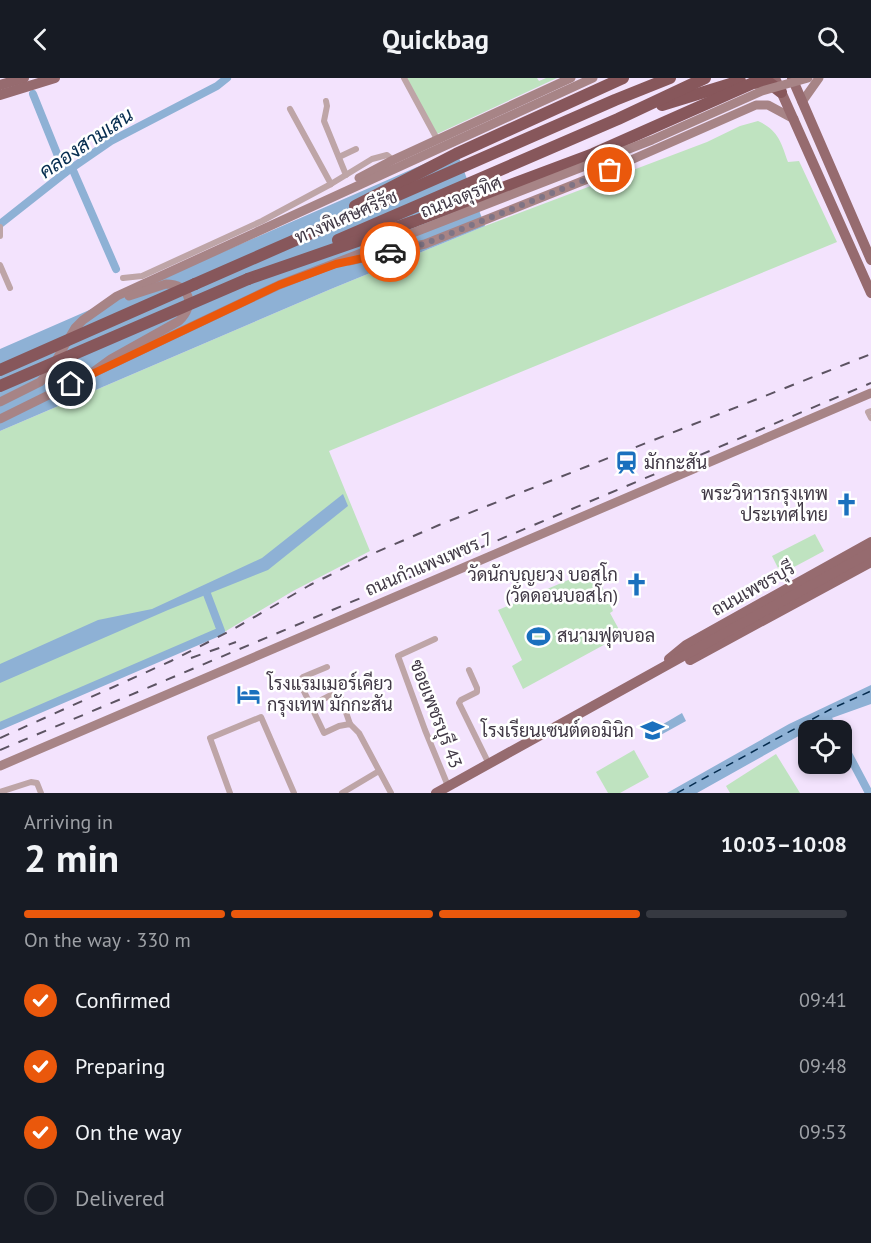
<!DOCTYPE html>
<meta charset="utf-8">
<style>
:root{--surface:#171b24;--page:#242831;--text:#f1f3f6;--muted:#9ea1a6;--line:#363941;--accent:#ea580c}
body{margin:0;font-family:"PT Sans",Sarabun,sans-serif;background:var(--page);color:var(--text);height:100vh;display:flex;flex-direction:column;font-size:22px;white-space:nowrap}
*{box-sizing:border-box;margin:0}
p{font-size:20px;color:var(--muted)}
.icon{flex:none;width:33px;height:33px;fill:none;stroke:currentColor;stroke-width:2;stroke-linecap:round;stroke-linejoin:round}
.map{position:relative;height:715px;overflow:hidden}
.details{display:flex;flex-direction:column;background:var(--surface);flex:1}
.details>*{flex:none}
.controls{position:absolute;left:798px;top:642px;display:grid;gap:12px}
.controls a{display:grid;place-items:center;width:54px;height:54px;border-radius:12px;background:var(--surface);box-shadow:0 3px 9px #0003;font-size:30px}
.pin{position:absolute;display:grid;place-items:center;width:51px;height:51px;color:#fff;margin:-26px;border:3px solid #fff;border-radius:50%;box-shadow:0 2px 6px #0007}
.courier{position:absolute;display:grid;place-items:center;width:60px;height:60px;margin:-30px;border:4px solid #ea580c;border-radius:50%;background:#fff;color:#222;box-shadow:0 2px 8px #0007}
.headline em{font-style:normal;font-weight:600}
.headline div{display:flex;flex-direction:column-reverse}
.headline{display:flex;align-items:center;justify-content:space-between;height:102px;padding:0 24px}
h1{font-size:39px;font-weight:600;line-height:45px}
.bar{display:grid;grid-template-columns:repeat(4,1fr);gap:9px 6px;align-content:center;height:72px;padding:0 24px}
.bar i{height:8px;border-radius:4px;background:var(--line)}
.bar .on{background:var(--accent)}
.bar p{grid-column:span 4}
ol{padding:0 24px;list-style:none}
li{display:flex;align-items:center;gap:18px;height:66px}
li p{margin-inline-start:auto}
li .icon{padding:6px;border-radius:50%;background:var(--accent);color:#fff;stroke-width:4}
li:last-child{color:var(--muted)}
li i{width:33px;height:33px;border:3px solid var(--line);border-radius:50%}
header{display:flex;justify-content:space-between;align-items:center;height:78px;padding:0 24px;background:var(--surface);font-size:27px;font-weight:600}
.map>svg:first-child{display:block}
.green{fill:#bfe3c0}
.water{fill:#8eb1d5}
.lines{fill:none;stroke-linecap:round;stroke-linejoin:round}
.canal{stroke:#8eb1d5;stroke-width:8}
.ferry{stroke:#052c4f;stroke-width:1.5;stroke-dasharray:8 6;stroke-linecap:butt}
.street{stroke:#bea5a7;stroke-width:6}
.secondary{stroke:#a78486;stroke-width:9}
.primary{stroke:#966b6f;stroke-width:10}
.highway{stroke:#87575b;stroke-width:12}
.rail{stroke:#5c5362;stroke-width:2;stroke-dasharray:10 10;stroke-linecap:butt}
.secondary-bridge{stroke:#a78486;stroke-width:9}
.highway-bridge{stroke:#87575b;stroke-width:12}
.done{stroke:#7f7485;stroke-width:6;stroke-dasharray:0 10.8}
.route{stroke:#ea580c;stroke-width:8}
.labels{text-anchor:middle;stroke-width:5;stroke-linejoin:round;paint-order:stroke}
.street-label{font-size:18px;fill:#403845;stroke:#fff}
.poi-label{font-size:18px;fill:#403845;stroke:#fff;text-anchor:start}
.water-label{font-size:20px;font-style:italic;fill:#052c4f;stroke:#fff}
</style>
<header><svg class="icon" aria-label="back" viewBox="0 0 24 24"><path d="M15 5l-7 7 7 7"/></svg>Quickbag<svg class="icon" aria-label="search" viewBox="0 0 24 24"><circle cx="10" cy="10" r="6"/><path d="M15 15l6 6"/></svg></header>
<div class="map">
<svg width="871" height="715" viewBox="0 0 871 715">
<rect width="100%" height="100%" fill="#f3e3fd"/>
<!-- green -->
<g class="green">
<polygon points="406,0 537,0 539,3 546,0 557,0 437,56"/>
<path d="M758,43c20,9 23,21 30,41l11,-1 38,81 -508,209 41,100 -77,40 -72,43 -221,95v-298l331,-142 154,-63 222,-84 33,-16z"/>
<polygon points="815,456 824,473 781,496 772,478"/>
<polygon points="594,491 613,533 610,535 622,557 523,611 512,588 522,582 498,532"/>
<polygon points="634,672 649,699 620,715 608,715 596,694"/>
<polygon points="776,676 800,715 730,715 726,708"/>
</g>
<!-- water -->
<g class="water">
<polygon points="456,72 485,148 331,211 0,353 0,271"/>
<polygon points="343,416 348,428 268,492 168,532 0,605 0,586 98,542 152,531 262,480"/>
<polygon points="871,607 871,626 829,641 697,715 667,715 789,646"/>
<polygon points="682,635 686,643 657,659 653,652"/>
</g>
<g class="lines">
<!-- canal -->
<g class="canal">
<polyline points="33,16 60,83 66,94"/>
<polyline points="72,90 116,191"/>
<polyline points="0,146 66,94 111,63 217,8 227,0"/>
<polyline points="826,638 835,652"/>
<polyline points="0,648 221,553 207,516"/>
<polyline points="842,664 869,715"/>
</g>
<!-- ferry -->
<polyline class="ferry" points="677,715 831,631 871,613"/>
<!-- street -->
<g class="street">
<polyline points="404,0 437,61"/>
<polyline points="326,23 327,28 324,43 346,97"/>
<polyline points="290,31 331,106"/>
<polyline points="339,79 356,71"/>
<polyline points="0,149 0,158"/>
<polyline points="0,187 10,210"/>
<polyline points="123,200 142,198 262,143 331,106 372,81 387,77 393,82"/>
<polyline points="871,333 868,334 871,340"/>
<polyline points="435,561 398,578 425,652 448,708"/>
<polyline points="327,589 303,599 299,603 324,655 339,648 350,646 359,655 391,715"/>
<polyline points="469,592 477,610 477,614 461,622 459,625 489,686"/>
<polyline points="312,627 331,617 341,620 350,646"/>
<polyline points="0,714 31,704 37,705 41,715"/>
<polyline points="230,715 210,660 261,639 294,715"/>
<polyline points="342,715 379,693"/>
</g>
<!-- secondary -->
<g class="secondary">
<polyline points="802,24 819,0"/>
<polyline points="359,100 393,82 571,0"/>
<polyline points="349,183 425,166 590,100 756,27 768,27 794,41"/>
<polyline points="0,324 40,304 48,296 75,250 83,242 117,218 593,0"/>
<path d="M0,341l89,-44 22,-16 68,-38c17,-16 11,-37 -13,-37l-37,12"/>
<polyline points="0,688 871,315"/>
</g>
<!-- primary -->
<g class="primary">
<polyline points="775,0 871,215"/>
<polyline points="792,0 871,182"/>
<polyline points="0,7 24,0"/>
<polyline points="0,17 55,0"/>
<polyline points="669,581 686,567 871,464"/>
<polyline points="690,582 871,484"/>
<polyline points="436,715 871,474"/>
</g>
<!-- highway -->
<g class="highway">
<polyline points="662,27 740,3"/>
<polyline points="355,128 456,76 623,0"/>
<polyline points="338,162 618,41 705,0"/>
<polyline points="248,201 415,143 593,76 753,5 768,4 781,14"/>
<polyline points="195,206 615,22 670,0"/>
</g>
<!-- rail -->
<g class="rail">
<polyline points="191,580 236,564"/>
<polyline points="0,660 171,583 232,552 310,507 372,476 439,447 871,276"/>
<polyline points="0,672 871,305"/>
</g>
<!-- secondary-bridge -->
<polyline class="secondary-bridge" points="89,297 279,207 652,62 762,13 808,0"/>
<!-- highway-bridge -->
<g class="highway-bridge">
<polyline points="0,292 195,206"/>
<polyline points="0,308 248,201"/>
</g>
</g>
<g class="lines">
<!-- done -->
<polyline class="done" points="390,174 424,166 610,92"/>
<!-- route -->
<polyline class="route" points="71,306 279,207 336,186 390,174"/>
</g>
<!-- icons -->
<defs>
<symbol id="station-bare" viewBox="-9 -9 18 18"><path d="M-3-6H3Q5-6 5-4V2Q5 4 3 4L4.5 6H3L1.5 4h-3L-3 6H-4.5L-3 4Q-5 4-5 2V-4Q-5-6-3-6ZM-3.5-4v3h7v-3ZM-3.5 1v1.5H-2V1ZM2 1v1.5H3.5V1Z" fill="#1a70be" stroke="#fff" stroke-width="2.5" paint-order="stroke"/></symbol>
<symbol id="church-bare" viewBox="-9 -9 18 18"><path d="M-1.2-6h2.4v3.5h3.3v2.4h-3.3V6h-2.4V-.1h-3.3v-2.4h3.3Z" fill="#1a70be" stroke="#fff" stroke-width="2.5" paint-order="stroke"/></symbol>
<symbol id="stadium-bare" viewBox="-9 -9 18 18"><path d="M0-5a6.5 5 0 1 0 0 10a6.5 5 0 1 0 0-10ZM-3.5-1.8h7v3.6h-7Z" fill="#1a70be" stroke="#fff" stroke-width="2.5" paint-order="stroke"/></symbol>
<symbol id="hotel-bare" viewBox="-9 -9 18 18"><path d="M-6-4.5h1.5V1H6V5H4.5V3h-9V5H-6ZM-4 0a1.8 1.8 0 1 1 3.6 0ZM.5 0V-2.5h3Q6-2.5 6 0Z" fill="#1a70be" stroke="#fff" stroke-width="2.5" paint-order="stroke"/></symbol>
<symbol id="school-bare" viewBox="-9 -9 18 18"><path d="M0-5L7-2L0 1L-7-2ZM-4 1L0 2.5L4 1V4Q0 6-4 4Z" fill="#1a70be" stroke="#fff" stroke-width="2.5" paint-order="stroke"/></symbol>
</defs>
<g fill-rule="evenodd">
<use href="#station-bare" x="610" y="368" width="33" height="33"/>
<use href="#church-bare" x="830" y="410" width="33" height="33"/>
<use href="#church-bare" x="620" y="490" width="33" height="33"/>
<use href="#stadium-bare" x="522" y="542" width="33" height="33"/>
<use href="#hotel-bare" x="232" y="600" width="33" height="33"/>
<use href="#school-bare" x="636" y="636" width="33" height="33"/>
</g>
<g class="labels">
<!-- street labels -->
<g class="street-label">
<text transform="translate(461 119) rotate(-21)" y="6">ถนนจตุรทิศ</text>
<text transform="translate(346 139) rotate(-23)" y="6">ทางพิเศษศรีรัช</text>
<text transform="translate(429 486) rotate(-23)" y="6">ถนนกำแพงเพชร 7</text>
<text transform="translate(753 511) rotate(-29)" y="6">ถนนเพชรบุรี</text>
<text transform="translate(436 636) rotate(69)" y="6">ซอยเพชรบุรี 43</text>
</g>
<!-- poi labels -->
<g class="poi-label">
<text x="644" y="391">มักกะสัน</text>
<text x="828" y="422" text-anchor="end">พระวิหารกรุงเทพ<tspan x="828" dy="21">ประเทศไทย</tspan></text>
<text x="618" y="503" text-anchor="end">วัดนักบุญยวง บอสโก<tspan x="618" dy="21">(วัดดอนบอสโก)</tspan></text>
<text x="557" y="564">สนามฟุตบอล</text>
<text x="267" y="612">โรงแรมเมอร์เคียว<tspan x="267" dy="21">กรุงเทพ มักกะสัน</tspan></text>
<text x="634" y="659" text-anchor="end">โรงเรียนเซนต์ดอมินิก</text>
</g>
<!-- water labels -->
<g class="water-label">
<text transform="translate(86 65) rotate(-34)" y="7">คลองสามเสน</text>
</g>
</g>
</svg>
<div class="controls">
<a><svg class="icon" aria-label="locate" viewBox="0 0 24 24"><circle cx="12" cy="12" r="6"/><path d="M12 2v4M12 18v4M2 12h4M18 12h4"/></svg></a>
</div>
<div class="pin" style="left:610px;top:92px;background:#ea580c"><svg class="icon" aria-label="bag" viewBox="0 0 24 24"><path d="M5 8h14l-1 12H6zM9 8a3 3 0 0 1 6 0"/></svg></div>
<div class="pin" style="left:71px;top:306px;background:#1f2937"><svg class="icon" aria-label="home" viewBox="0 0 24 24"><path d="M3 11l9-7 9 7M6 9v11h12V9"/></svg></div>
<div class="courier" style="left:390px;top:174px"><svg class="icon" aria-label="car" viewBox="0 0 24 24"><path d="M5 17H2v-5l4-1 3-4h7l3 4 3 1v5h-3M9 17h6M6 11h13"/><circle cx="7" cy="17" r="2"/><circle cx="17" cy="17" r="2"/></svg></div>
</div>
<section class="details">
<div class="headline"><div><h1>2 min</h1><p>Arriving in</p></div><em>10:03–10:08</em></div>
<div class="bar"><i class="on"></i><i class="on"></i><i class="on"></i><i></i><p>On the way · 330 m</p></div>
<ol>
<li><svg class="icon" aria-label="check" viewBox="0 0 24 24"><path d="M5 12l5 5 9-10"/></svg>Confirmed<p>09:41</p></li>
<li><svg class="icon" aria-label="check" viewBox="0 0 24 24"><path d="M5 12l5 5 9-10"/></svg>Preparing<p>09:48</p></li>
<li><svg class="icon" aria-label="check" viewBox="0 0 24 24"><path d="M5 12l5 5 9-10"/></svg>On the way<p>09:53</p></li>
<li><i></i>Delivered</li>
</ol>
</section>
